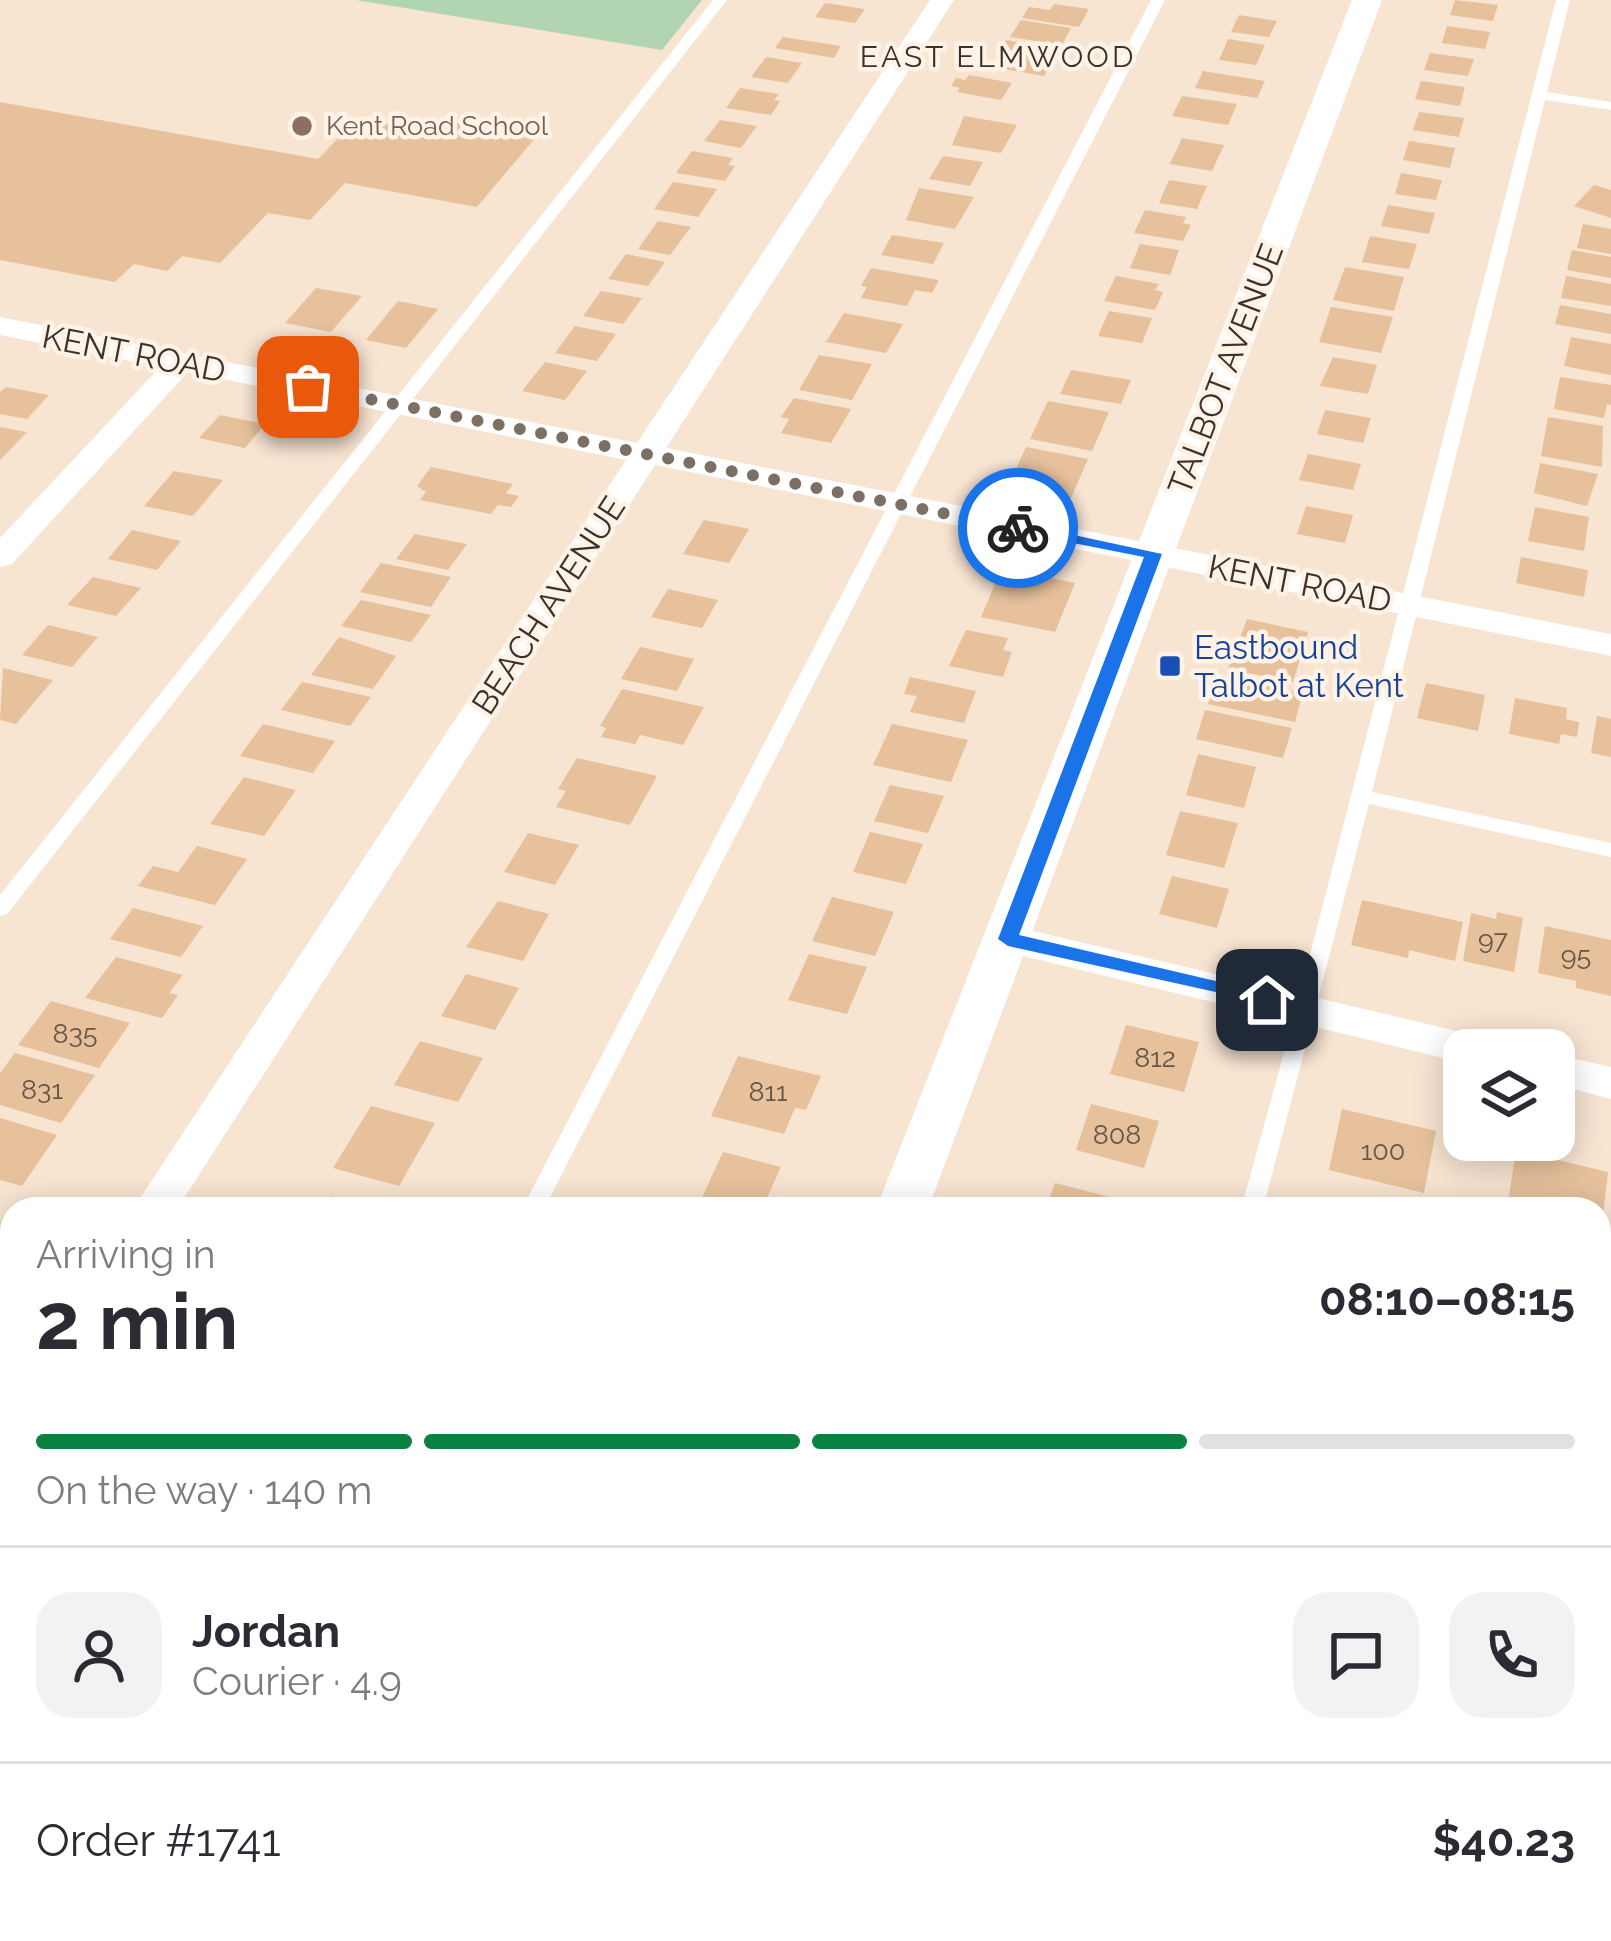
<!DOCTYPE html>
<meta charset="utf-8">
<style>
:root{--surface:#fff;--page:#f2f2f3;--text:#2b2b33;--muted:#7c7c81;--line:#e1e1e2;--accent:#0b8043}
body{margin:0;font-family:Raleway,sans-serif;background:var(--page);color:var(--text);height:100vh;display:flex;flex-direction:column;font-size:45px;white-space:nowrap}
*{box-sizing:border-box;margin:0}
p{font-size:39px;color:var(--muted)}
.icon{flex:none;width:66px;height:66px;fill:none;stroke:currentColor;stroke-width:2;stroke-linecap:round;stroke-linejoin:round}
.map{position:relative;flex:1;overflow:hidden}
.drawer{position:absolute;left:0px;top:1197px;width:1611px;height:744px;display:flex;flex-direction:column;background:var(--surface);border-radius:36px 36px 0 0;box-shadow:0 6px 30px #0003}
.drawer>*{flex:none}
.controls{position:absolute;left:1443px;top:1029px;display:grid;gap:24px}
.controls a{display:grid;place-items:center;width:132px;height:132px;border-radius:24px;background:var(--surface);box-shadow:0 6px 30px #0003;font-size:60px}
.pin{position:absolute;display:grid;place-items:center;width:102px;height:102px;color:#fff;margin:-51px;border-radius:24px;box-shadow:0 6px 18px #0006}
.courier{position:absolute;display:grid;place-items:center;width:120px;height:120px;margin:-60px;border:9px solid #1a73e8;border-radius:50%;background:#fff;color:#222;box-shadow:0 3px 15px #0007}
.overview em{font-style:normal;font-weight:700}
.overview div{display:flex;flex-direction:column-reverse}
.overview{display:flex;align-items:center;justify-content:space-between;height:204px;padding:0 36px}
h1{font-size:78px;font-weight:700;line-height:90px}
.bar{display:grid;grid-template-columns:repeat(4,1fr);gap:18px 12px;align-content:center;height:144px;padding:0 36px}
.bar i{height:15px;border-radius:9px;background:var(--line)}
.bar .current{background:var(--accent)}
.bar p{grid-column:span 4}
.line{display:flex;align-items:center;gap:30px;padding:0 36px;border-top:3px solid var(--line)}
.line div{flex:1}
.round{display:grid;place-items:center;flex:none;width:126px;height:126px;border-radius:36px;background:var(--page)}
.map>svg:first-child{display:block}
.green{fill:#b0d5b0}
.building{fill:#e6c19c}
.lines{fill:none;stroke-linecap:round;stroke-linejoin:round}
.service{fill:#fff;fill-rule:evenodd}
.minor{fill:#fff;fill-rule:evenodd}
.tertiary{fill:#fff;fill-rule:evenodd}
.route{fill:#1a73e8}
.done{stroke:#7c7065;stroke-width:12;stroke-dasharray:0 21.6}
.education-dot{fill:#8d6e63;stroke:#fff3e8;stroke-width:4.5}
.transit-dot{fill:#1a4fb4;stroke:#fff3e8;stroke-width:4.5}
.labels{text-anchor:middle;stroke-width:9;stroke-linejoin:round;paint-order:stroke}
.far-education-label{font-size:27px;fill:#785e54;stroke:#fff3e8;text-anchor:start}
.number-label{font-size:27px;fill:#655647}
.far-neighbourhood-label{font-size:30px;letter-spacing:3px;fill:#3a322b;stroke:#fff3e8}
.street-label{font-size:33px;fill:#3a322b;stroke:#fff3e8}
.transit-label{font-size:33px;fill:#164399;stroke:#fff3e8;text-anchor:start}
</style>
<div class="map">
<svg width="1611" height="1941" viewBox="0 0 1611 1941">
<rect width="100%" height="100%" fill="#f7e4d1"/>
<!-- green -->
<g class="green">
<polygon points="356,0 702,0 662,50"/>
<polygon points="1113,1929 1439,1929 1437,1941 1110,1941"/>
</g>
<!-- building -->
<g class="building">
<polygon points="1455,0 1498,5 1493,21 1450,15"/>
<polygon points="825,3 865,9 855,23 815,17"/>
<polygon points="1054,4 1089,9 1079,27 1022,18 1029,7 1050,10"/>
<polygon points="1239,15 1277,21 1269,37 1231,32"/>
<polygon points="1021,20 1071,28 1062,45 1010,37"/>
<polygon points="1447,26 1490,32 1485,49 1442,43"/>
<polygon points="783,37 841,46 834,58 775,48"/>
<polygon points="1228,39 1265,45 1256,65 1219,60"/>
<polygon points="1006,40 1060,49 1044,76 993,67"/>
<polygon points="1430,53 1474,59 1468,76 1424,70"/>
<polygon points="766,57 802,63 788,83 751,77"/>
<polygon points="1203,71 1265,81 1257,98 1195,88"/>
<polygon points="969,75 1012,83 1001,100 957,92 960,88 951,86 956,78 965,80"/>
<polygon points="1421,81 1465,87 1460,106 1415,99"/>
<polygon points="740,88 779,94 774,100 780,101 771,115 726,108"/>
<polygon points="1182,96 1237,104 1228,125 1172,116"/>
<polygon points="0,102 318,159 357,119 435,132 445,121 536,137 477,207 345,183 310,220 268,213 220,263 182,256 167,271 134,264 115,282 0,260"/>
<polygon points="1419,112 1464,118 1459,137 1413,130"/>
<polygon points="964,116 1017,125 1001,153 952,145"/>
<polygon points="720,120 757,126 741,148 704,141"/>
<polygon points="1182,138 1224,145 1212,171 1170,164"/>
<polygon points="1409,141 1455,148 1450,168 1403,160"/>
<polygon points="692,151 733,158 728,165 735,166 725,181 676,173"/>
<polygon points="943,156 983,162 970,186 929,179"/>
<polygon points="1401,173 1442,180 1436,200 1395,194"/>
<polygon points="1169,180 1207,186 1197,209 1159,203"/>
<polygon points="673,182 717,189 698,217 654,209"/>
<polygon points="1594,185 1611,190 1611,218 1574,206"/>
<polygon points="919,188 974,197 955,229 906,220"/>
<polygon points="1388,205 1435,213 1429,234 1381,226"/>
<polygon points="1145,210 1186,217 1183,223 1191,225 1183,241 1134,233"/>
<polygon points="658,221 691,227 670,255 638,249"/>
<polygon points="1583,224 1611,229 1611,254 1577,248"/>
<polygon points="892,235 944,243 933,264 881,255"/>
<polygon points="1370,236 1417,244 1409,269 1362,262"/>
<polygon points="1140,244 1179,250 1170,275 1130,268"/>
<polygon points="1572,250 1611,257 1611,278 1567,270"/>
<polygon points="626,254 665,262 648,286 608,279"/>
<polygon points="1345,267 1404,277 1394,311 1333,300"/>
<polygon points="871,268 939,280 932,293 915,290 907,306 861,298 867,287 861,286"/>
<polygon points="1116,276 1159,284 1155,290 1163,292 1155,310 1104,301"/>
<polygon points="1566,276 1611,284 1611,306 1561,298"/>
<polygon points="316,288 362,296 331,332 285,323"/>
<polygon points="601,291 642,298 623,324 583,316"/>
<polygon points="398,301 438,309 406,348 366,340"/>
<polygon points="1560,305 1611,314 1611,334 1555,324"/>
<polygon points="1331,307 1393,317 1381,353 1319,342"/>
<polygon points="1109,311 1152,318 1142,343 1098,336"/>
<polygon points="844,313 903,324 886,353 826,342"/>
<polygon points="575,326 616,334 597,361 555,353"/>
<polygon points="1571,337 1611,344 1611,375 1564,366"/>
<polygon points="819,355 872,364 852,400 799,390"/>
<polygon points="1333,357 1377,365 1368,394 1320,386"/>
<polygon points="545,362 587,371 565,400 522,391"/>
<polygon points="1071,370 1131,380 1121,404 1060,394"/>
<polygon points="1560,377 1611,385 1611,405 1607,404 1604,418 1554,409"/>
<polygon points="6,387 49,395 27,419 0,414 0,392"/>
<polygon points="794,398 851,409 831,443 781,433 789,419 781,417"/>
<polygon points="1048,401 1109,412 1092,451 1030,439"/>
<polygon points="1325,410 1371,418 1363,443 1317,434"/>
<polygon points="220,415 265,424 245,448 199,438"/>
<polygon points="1548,417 1603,426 1602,467 1541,456"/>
<polygon points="0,427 27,432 0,460"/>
<polygon points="1026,447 1088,459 1071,498 1008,486"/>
<polygon points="1308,454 1361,464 1353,490 1299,480"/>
<polygon points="1540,463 1598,474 1587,506 1534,493"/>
<polygon points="431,467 513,484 506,493 519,496 511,507 498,505 491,514 420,500 426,492 417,486"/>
<polygon points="174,471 223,480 193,516 144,506"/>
<polygon points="1306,506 1353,515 1345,543 1297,534"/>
<polygon points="1535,507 1589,517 1584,551 1528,541"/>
<polygon points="704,520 749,529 729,563 683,554"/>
<polygon points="132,530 181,541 157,570 108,559"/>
<polygon points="415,534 467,544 448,570 396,559"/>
<polygon points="1521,557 1588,570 1584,597 1516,583"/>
<polygon points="381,563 451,577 431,607 360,592"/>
<polygon points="1002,568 1075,583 1055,632 981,617"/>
<polygon points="93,577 141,588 116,616 67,605"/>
<polygon points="668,589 718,600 702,628 651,617"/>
<polygon points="361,600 431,615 411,642 341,626"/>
<polygon points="1247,619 1308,632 1293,682 1228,669"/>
<polygon points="48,625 98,637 72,667 22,655"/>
<polygon points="966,630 1008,638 1003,650 1012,652 1003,677 949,666"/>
<polygon points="339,637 396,656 373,689 311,675"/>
<polygon points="640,647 694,659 677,691 621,679"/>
<polygon points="3,668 53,680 16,724 0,720"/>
<polygon points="1218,675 1303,693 1295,722 1208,704"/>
<polygon points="910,677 976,691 964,723 910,712 917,696 904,694"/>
<polygon points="302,682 371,697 350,726 281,710"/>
<polygon points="1426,683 1485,695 1478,731 1417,718"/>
<polygon points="622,689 704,707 683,745 640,735 635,744 601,737 606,728 600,726"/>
<polygon points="1515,698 1567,708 1566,719 1579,722 1577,737 1561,734 1559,744 1509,734"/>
<polygon points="1205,710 1292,728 1283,758 1196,739"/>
<polygon points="1597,716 1611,719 1611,757 1591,753"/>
<polygon points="263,724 335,741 313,773 240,756"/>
<polygon points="892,724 968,740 951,782 873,765"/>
<polygon points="1198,754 1256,767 1244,808 1186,795"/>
<polygon points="577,758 657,776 630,825 556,807 566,791 558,789"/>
<polygon points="244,777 296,790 264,836 210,824"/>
<polygon points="890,785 944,796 928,833 874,821"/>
<polygon points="1180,811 1238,823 1224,868 1166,855"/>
<polygon points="870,832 923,844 906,884 853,872"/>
<polygon points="528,833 579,845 555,885 504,872"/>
<polygon points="197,846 247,859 215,905 138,886 153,866 178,872"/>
<polygon points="1172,876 1229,889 1217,928 1159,914"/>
<polygon points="832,897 894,912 875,956 812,941"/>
<polygon points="1362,900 1463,922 1455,961 1409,950 1408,958 1351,945"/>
<polygon points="498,901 549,914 523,961 466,947"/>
<polygon points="133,908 203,926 181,957 110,939"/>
<polygon points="1497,912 1523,918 1514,972 1463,961 1471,913 1496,919"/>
<polygon points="1545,926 1611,940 1611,996 1576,988 1576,981 1538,973"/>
<polygon points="809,954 867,967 847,1014 788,1000"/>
<polygon points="116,957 183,975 169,993 178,995 162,1018 85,998"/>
<polygon points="466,974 519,988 495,1030 441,1016"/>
<polygon points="51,1001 130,1023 99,1068 18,1045"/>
<polygon points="1126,1025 1199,1042 1184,1092 1110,1074"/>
<polygon points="420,1041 483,1058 458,1102 394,1085"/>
<polygon points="15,1053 95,1075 61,1123 0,1105 0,1073"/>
<polygon points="738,1056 821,1076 806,1110 795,1108 784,1134 711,1116"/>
<polygon points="1091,1104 1159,1121 1144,1168 1076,1150"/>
<polygon points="371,1106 435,1123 399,1186 333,1168"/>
<polygon points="1342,1109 1436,1131 1424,1193 1329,1170"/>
<polygon points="0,1118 57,1135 22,1186 0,1180"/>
<polygon points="1516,1150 1608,1172 1602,1222 1599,1209 1507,1209"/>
<polygon points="723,1152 781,1167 762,1209 719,1209 699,1204"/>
<polygon points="1055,1183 1125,1201 1122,1209 1046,1209"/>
<polygon points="331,1196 374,1208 374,1209 323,1209"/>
<polygon points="0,1785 12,1789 12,1876 0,1872"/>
<polygon points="267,1929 431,1929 428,1936 441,1940 289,1941 265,1932"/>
<polygon points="833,1929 937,1929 933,1941 830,1941"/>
</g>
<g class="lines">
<!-- service -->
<g class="service">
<polygon points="713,0 727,0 7,914 0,916 0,895"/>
<polygon points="1151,0 1165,0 544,1209 522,1209"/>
<polygon points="1556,0 1570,0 1547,92 1611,102 1611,110 1545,100 1372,792 1611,843 1611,857 1369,804 1263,1209 1241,1209 1296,1009"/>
<polygon points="1611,1370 1611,1480 1608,1487 1599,1490 1599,1380 1602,1373"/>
<polygon points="145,1929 174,1929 169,1941 140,1941"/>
<polygon points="1061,1929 1089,1929 1086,1941 1058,1941"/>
</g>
<!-- minor -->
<g class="minor">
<polygon points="930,0 954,0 666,448 1611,634 1611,656 655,465 177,1209 133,1209 626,460 188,372 12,564 0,567 0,538 160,367 0,335 0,317 637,443"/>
<polygon points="1008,925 1474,1035 1488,1039 1494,1050 1464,1050 1464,1063 994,949 989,939 994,929"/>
<polygon points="1554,1054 1611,1067 1611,1099 1554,1084"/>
<polygon points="12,1407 12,1461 0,1465 0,1411"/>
<polygon points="1479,1929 1533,1929 1531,1941 1477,1941"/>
</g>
<!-- tertiary -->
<g class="tertiary">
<polygon points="1352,0 1382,0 928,1209 876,1209"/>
<polygon points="590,1929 656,1929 651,1941 585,1941"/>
</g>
</g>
<!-- route -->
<polygon class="route" points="1018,523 1162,554 1019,935 1267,993 1276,1000 1274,1005 1008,946 998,939 1144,557 1012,531 1010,528"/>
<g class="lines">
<!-- done -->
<polyline class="done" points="308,387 1018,528"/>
</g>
<!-- markers -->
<circle class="education-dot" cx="302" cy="126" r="12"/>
<rect class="transit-dot" x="1158" y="654" width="24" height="24" rx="6"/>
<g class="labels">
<!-- far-education labels -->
<g class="far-education-label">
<text x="326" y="135">Kent Road School</text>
</g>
<!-- number labels -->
<g class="number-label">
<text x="1493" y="949">97</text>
<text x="1576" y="965">95</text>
<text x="75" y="1043">835</text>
<text x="1155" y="1067">812</text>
<text x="42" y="1099">831</text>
<text x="768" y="1101">811</text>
<text x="1117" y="1144">808</text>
<text x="1383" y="1160">100</text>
</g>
<!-- far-neighbourhood labels -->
<g class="far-neighbourhood-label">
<text x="998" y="67">EAST ELMWOOD</text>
</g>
<!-- street labels -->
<g class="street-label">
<text transform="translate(134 353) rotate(11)" y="12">KENT ROAD</text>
<text transform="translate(1225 369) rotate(-69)" y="12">TALBOT AVENUE</text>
<text transform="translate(1300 583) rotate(11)" y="12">KENT ROAD</text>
<text transform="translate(548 605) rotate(-57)" y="12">BEACH AVENUE</text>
</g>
<!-- transit labels -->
<g class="transit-label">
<text x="1194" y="659">Eastbound<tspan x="1194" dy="38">Talbot at Kent</tspan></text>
</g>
</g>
</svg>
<div class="controls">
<a><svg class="icon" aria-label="layers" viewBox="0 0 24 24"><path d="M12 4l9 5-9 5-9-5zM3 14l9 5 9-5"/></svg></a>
</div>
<div class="pin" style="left:308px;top:387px;background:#ea580c"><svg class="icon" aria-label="bag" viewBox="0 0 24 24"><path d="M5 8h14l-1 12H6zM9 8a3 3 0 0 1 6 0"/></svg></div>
<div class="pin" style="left:1267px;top:1000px;background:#1f2937"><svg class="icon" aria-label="home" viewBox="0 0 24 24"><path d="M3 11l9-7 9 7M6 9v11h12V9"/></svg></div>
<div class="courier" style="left:1018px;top:528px"><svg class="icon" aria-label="bike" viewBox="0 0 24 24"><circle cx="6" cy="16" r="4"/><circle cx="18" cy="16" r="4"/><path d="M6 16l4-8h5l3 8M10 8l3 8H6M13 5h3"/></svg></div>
<section class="drawer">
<div class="overview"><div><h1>2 min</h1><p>Arriving in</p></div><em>08:10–08:15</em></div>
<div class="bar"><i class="current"></i><i class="current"></i><i class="current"></i><i></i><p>On the way · 140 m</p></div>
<div class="line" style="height:216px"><a class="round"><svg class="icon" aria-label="person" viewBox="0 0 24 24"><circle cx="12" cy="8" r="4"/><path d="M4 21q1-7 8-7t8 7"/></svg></a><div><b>Jordan</b><p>Courier · 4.9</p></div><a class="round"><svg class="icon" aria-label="chat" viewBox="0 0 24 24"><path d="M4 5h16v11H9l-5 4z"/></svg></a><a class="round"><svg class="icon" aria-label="phone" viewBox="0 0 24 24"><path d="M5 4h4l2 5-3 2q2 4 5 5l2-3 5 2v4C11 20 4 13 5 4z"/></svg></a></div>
<div class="line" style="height:156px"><div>Order #1741</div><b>$40.23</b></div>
</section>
</div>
